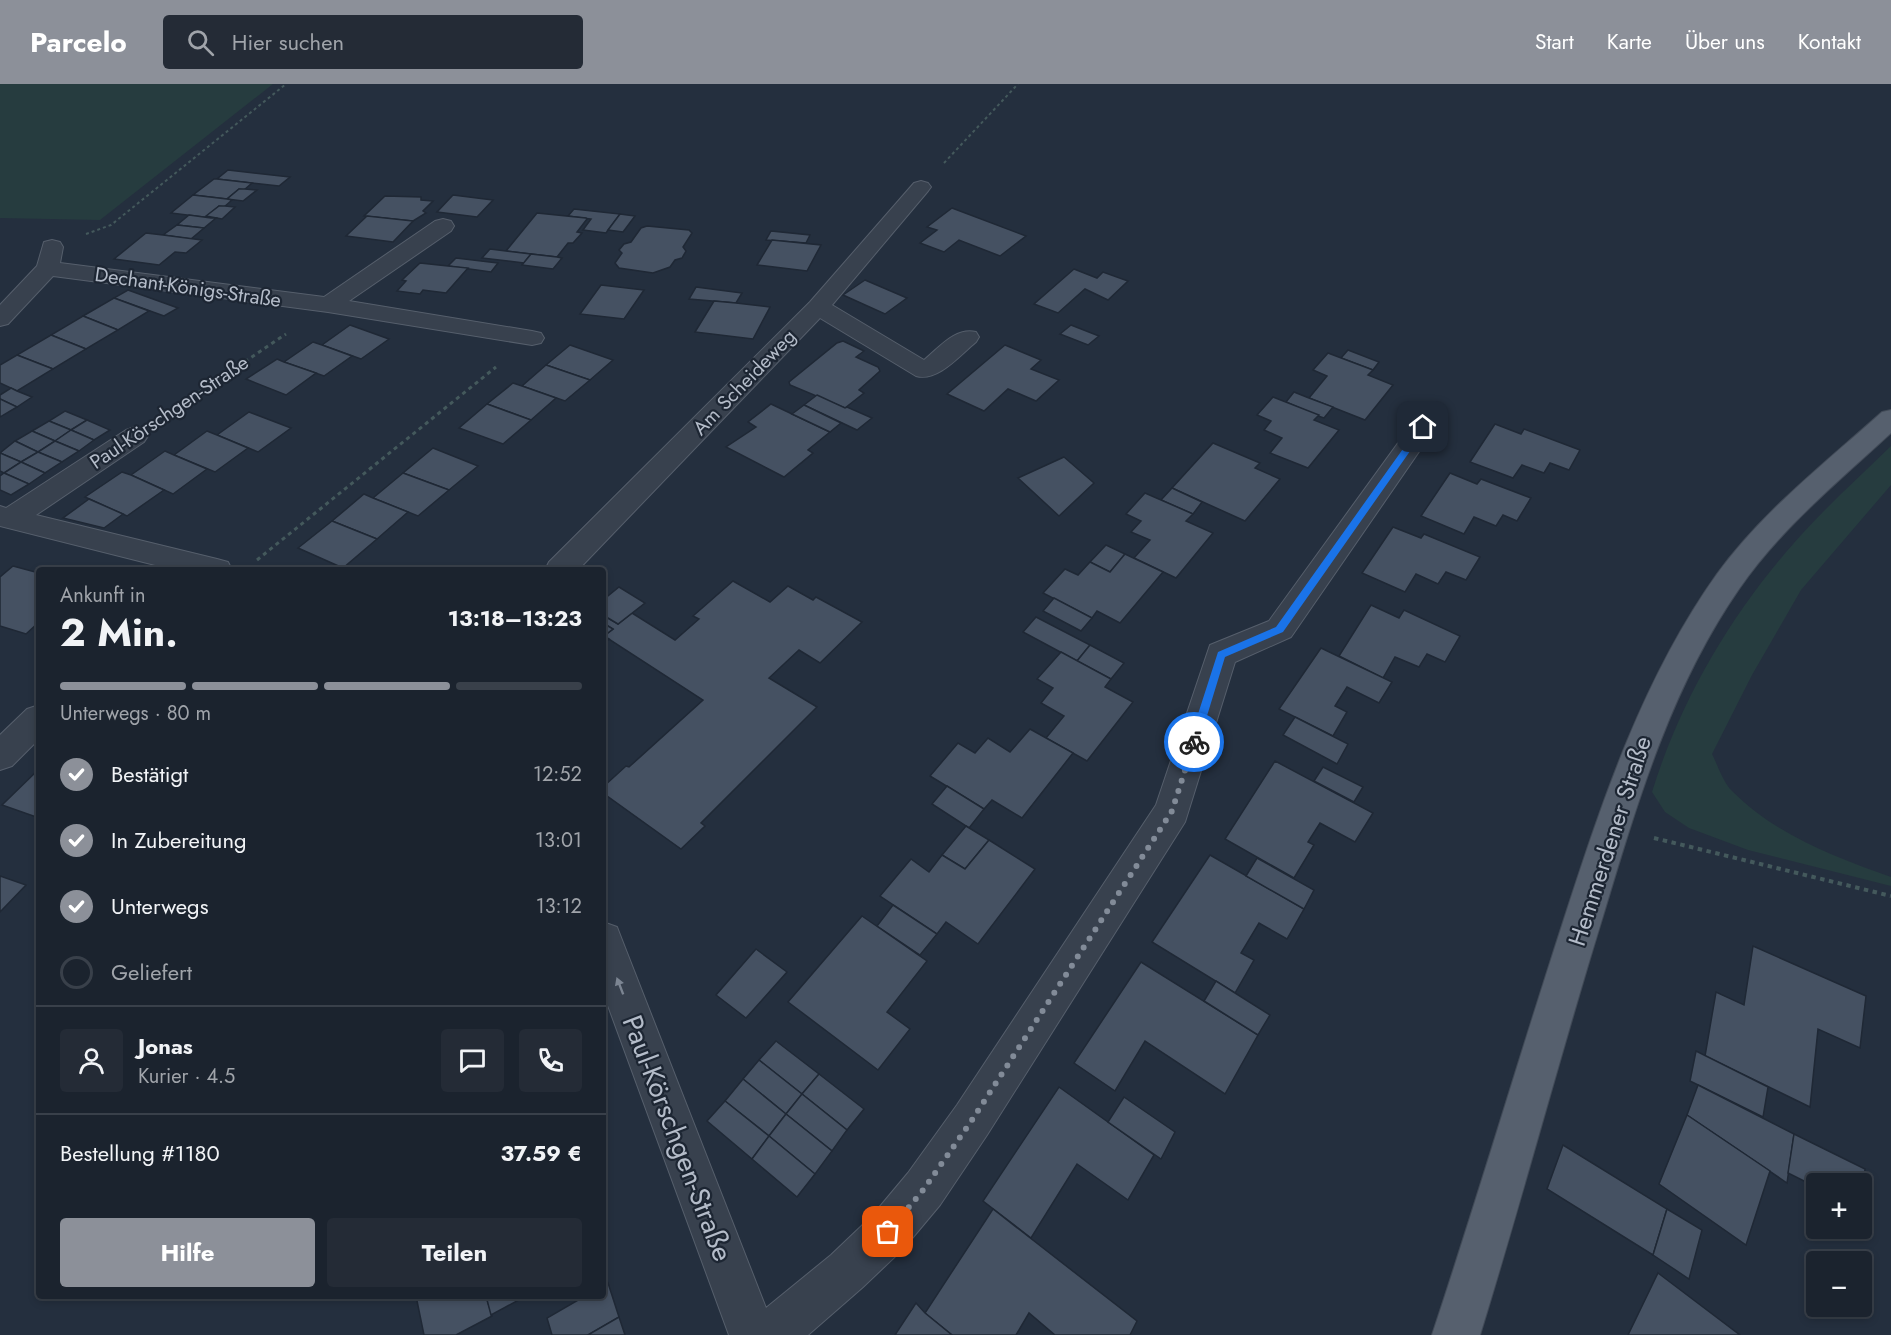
<!DOCTYPE html>
<html lang="de">
<meta charset="utf-8">
<style>
:root{--surface:#1b232e;--page:#242b36;--text:#f1f3f6;--muted:#a0a4aa;--line:#39404a;--accent:#8c9099}
body{margin:0;font-family:Jost,sans-serif;background:var(--page);color:var(--text);height:100vh;display:flex;flex-direction:column;font-size:22px;white-space:nowrap}
*{box-sizing:border-box;margin:0}
p{font-size:20px;color:var(--muted)}
.icon{flex:none;width:33px;height:33px;fill:none;stroke:currentColor;stroke-width:2;stroke-linecap:round;stroke-linejoin:round}
.map{position:relative;flex:1;overflow:hidden}
.sheet{position:absolute;left:36px;top:483px;width:570px;height:732px;display:flex;flex-direction:column;background:var(--surface);border-radius:6px;box-shadow:0 3px 9px #0003,0 0 0 2px var(--line)}
.sheet>*{flex:none}
.controls{position:absolute;left:1806px;top:1089px;display:grid;gap:12px}
.controls a{display:grid;place-items:center;width:66px;height:66px;border-radius:6px;background:var(--surface);box-shadow:0 3px 9px #0003,0 0 0 2px var(--line);font-size:30px}
.pin{position:absolute;display:grid;place-items:center;width:51px;height:51px;color:#fff;margin:-26px;border-radius:12px;box-shadow:0 3px 9px #0006}
.courier{position:absolute;display:grid;place-items:center;width:60px;height:60px;margin:-30px;border:4px solid #1a73e8;border-radius:50%;background:#fff;color:#222;box-shadow:0 2px 8px #0007}
.head em{font-style:normal;font-weight:700}
.head div{display:flex;flex-direction:column-reverse}
.head{display:flex;align-items:center;justify-content:space-between;height:102px;padding:0 24px}
h1{font-size:39px;font-weight:700;line-height:45px}
.bar{display:grid;grid-template-columns:repeat(4,1fr);gap:9px 6px;align-content:center;height:72px;padding:0 24px}
.bar i{height:8px;border-radius:4px;background:var(--line)}
.bar .active{background:var(--accent)}
.bar p{grid-column:span 4}
.line{display:flex;align-items:center;gap:15px;padding:0 24px;border-top:2px solid var(--line)}
.line div{flex:1}
.round{display:grid;place-items:center;flex:none;width:63px;height:63px;border-radius:6px;background:var(--page)}
ol{padding:0 24px;list-style:none}
li{display:flex;align-items:center;gap:18px;height:66px}
li p{margin-inline-start:auto}
li .icon{padding:6px;border-radius:50%;background:var(--accent);color:#fff;stroke-width:4}
li:last-child{color:var(--muted)}
li i{width:33px;height:33px;border:3px solid var(--line);border-radius:50%}
.action{display:flex;gap:12px;margin-top:auto;padding:12px 24px}
.action a{flex:1;height:69px;border-radius:6px;background:var(--accent);color:#fff;font-size:24px;font-weight:700;line-height:69px;text-align:center}
.action a+a{background:var(--page);color:var(--text)}
header{display:flex;align-items:center;gap:36px;box-sizing:border-box;height:84px;padding:0 30px;background:var(--accent);color:#fff}
header strong{font-size:28px}
nav{display:flex;gap:33px;margin-inline-start:auto;font-size:21px}
.search{width:420px;height:54px;background:var(--page);display:flex;align-items:center;gap:15px;box-sizing:border-box;padding:0 21px;border-radius:6px;color:var(--muted);font-size:22px}
.map>svg:first-child{display:block}
.green{fill:#263c3f}
.building{fill:#455162;stroke:#1f2835;stroke-width:1.5}
.lines{fill:none;stroke-linecap:round;stroke-linejoin:round}
.minor-casing{stroke:#565f6c;stroke-width:2}
.major-casing{stroke:#414a57;stroke-width:2}
.path-far2{stroke:#44595c;stroke-width:2;stroke-dasharray:3 3;stroke-linecap:butt}
.path-far1{stroke:#44595c;stroke-width:3;stroke-dasharray:4 4;stroke-linecap:butt}
.path{stroke:#44595c;stroke-width:4;stroke-dasharray:4.5 4.5;stroke-linecap:butt}
.minor{fill:#38414e;fill-rule:evenodd}
.major{fill:#56606e;fill-rule:evenodd}
.oneway{fill:#7c8592}
.route{fill:#1a73e8}
.done{stroke:#828b98;stroke-width:6;stroke-dasharray:0 10.8}
.labels{text-anchor:middle;stroke-width:4.5;stroke-linejoin:round;paint-order:stroke}
.far-street-label{font-size:20px;fill:#b4bcc9;stroke:#1d2633}
.street-label{font-size:24px;fill:#b4bcc9;stroke:#1d2633}
.near-street-label{font-size:28px;fill:#b4bcc9;stroke:#1d2633}
</style>
<header>
<strong>Parcelo</strong>
<div class="search"><svg class="icon" aria-label="search" viewBox="0 0 24 24"><circle cx="10" cy="10" r="6"/><path d="M15 15l6 6"/></svg>Hier suchen</div>
<nav><a>Start</a><a>Karte</a><a>Über uns</a><a>Kontakt</a></nav>
</header>
<div class="map">
<svg width="1891" height="1251" viewBox="0 0 1891 1251">
<rect width="100%" height="100%" fill="#242f3e"/>
<!-- green -->
<g class="green">
<polygon points="0,0 273,0 100,136 0,134"/>
<path d="M1891,362v39l-90,105 -49,85 -40,79c6,12 11,28 20,37 44,44 102,66 159,86v9l-143,-36 -59,-22 -24,-16 -13,-20c28,-91 79,-178 142,-249 30,-34 64,-65 97,-97z"/>
</g>
<!-- building -->
<g class="building">
<polygon points="228,86 290,93 279,102 217,95"/>
<polygon points="214,95 217,95 252,99 244,106 239,105 227,115 193,111"/>
<polygon points="239,105 245,105 257,106 243,117 227,115"/>
<polygon points="193,111 227,115 232,116 224,123 219,122 206,133 211,134 171,129"/>
<polygon points="453,111 493,116 477,133 437,128"/>
<polygon points="385,112 421,113 421,116 433,117 423,127 426,129 413,137 364,132"/>
<polygon points="219,122 225,122 235,123 222,135 206,132"/>
<polygon points="952,124 1026,152 1000,172 959,156 944,168 920,159 937,146 927,143"/>
<polygon points="574,125 620,130 606,149 583,146 591,135 568,132"/>
<polygon points="537,129 586,134 587,135 577,148 582,149 573,159 568,159 557,173 506,167"/>
<polygon points="620,130 635,132 623,148 608,146"/>
<polygon points="189,131 211,134 216,134 204,144 177,141"/>
<polygon points="367,132 413,137 393,158 346,152"/>
<polygon points="177,141 204,144 191,155 163,151"/>
<polygon points="647,142 689,146 692,149 683,163 686,167 682,174 675,176 670,183 653,189 619,184 615,179 622,169 619,166 624,160 631,158 641,144"/>
<polygon points="771,147 810,151 806,159 766,156"/>
<polygon points="146,149 163,151 202,156 186,169 175,168 159,181 114,175"/>
<polygon points="772,156 821,161 807,187 757,181"/>
<polygon points="490,165 506,167 531,170 524,179 482,174"/>
<polygon points="531,170 557,173 562,174 553,185 522,181"/>
<polygon points="456,174 498,179 491,188 448,182"/>
<polygon points="420,179 448,182 468,184 446,209 423,206 420,210 397,207 406,197 402,196"/>
<polygon points="1074,185 1097,194 1103,188 1128,197 1108,216 1085,205 1058,229 1034,220"/>
<polygon points="865,196 907,214 885,230 843,211"/>
<polygon points="601,201 644,206 624,235 580,230"/>
<polygon points="696,203 742,209 736,219 689,215"/>
<polygon points="128,206 178,224 164,232 114,214"/>
<polygon points="114,214 149,227 118,246 83,232"/>
<polygon points="714,217 736,219 770,223 753,255 695,248"/>
<polygon points="83,232 118,246 86,265 51,251"/>
<polygon points="350,241 389,255 361,275 322,261"/>
<polygon points="1071,241 1099,252 1088,261 1060,250"/>
<polygon points="51,251 86,265 53,285 17,271"/>
<polygon points="843,257 864,267 856,273 878,283 880,287 859,306 864,309 845,324 790,301 789,298 837,259"/>
<polygon points="313,258 322,261 352,272 324,292 284,278"/>
<polygon points="570,261 613,276 590,296 546,281"/>
<polygon points="1005,261 1041,276 1031,285 1059,296 1036,317 1008,305 984,327 947,310"/>
<polygon points="1348,266 1379,278 1373,286 1341,274"/>
<polygon points="1328,269 1373,286 1368,291 1393,301 1365,336 1309,314 1327,292 1313,286"/>
<polygon points="17,271 53,285 17,307 0,299 0,281"/>
<polygon points="277,275 284,278 316,289 286,311 246,295"/>
<polygon points="546,281 590,296 565,317 522,302"/>
<polygon points="513,299 522,302 556,314 531,336 487,320"/>
<polygon points="11,304 17,307 32,313 17,323 0,315 0,311"/>
<polygon points="1294,308 1309,314 1333,323 1324,334 1318,332 1286,318"/>
<polygon points="817,311 845,324 847,323 872,334 857,346 804,321"/>
<polygon points="1273,313 1319,331 1314,336 1339,346 1308,384 1270,369 1282,354 1264,346 1271,337 1257,331"/>
<polygon points="0,315 17,323 0,333"/>
<polygon points="487,320 531,336 503,360 459,344"/>
<polygon points="771,320 830,348 808,366 813,369 784,393 726,363 756,343 748,338"/>
<polygon points="804,321 841,339 830,348 792,330"/>
<polygon points="65,327 87,336 71,346 49,337"/>
<polygon points="249,328 291,344 258,368 217,351"/>
<polygon points="87,336 110,346 94,356 71,346"/>
<polygon points="49,337 71,346 55,357 32,347"/>
<polygon points="1495,340 1521,350 1524,345 1580,366 1569,386 1550,379 1544,389 1522,381 1513,394 1470,378"/>
<polygon points="71,346 94,356 79,367 55,357"/>
<polygon points="32,347 55,357 38,368 15,357"/>
<polygon points="207,347 217,351 248,364 215,388 174,371"/>
<polygon points="15,357 38,368 21,378 0,369"/>
<polygon points="55,357 79,367 62,378 38,368"/>
<polygon points="1213,359 1260,379 1255,384 1280,395 1245,437 1172,404"/>
<polygon points="433,364 478,382 449,406 403,389"/>
<polygon points="165,367 174,371 207,385 173,410 131,391"/>
<polygon points="38,368 62,378 45,389 21,378"/>
<polygon points="0,369 21,378 4,389 0,387"/>
<polygon points="1064,373 1094,399 1059,432 1018,394"/>
<polygon points="21,378 45,389 29,400 4,389"/>
<polygon points="122,388 131,391 164,406 127,432 85,413"/>
<polygon points="4,389 29,400 11,411 0,406 0,392"/>
<polygon points="403,389 449,406 418,432 373,414"/>
<polygon points="1450,389 1477,400 1481,395 1531,414 1517,437 1503,431 1496,442 1474,433 1464,450 1421,432"/>
<polygon points="1172,404 1202,418 1193,430 1161,416"/>
<polygon points="1145,409 1193,430 1186,437 1213,449 1176,494 1134,474 1150,456 1131,448 1141,437 1126,430"/>
<polygon points="364,410 373,414 408,428 377,455 332,437"/>
<polygon points="89,415 123,430 104,444 63,434"/>
<polygon points="332,437 377,455 343,484 298,464"/>
<polygon points="1393,443 1421,454 1424,450 1480,473 1466,496 1446,488 1438,500 1416,490 1405,508 1362,489"/>
<polygon points="1106,461 1125,470 1110,488 1090,478"/>
<polygon points="1125,470 1163,488 1120,539 1097,527 1092,534 1043,509 1065,485 1078,491 1090,478 1110,488"/>
<polygon points="13,482 39,489 39,538 26,550 0,542 0,493"/>
<polygon points="733,497 770,518 788,502 813,516 816,513 862,538 820,579 799,566 769,594 817,623 701,739 705,742 681,765 603,709 603,703 626,682 629,683 703,616 604,552 613,545 603,539 603,531 618,540 632,529 675,556 699,535 693,532"/>
<polygon points="619,503 645,519 618,540 603,531 603,516"/>
<polygon points="1054,514 1092,534 1081,547 1043,527"/>
<polygon points="1371,521 1399,534 1404,526 1460,552 1445,578 1427,570 1419,583 1395,573 1383,594 1339,572"/>
<polygon points="1036,533 1090,561 1077,577 1023,548"/>
<polygon points="603,539 613,545 604,552 609,555 603,560"/>
<polygon points="1090,561 1124,579 1111,595 1077,577"/>
<polygon points="1321,564 1392,598 1379,619 1347,603 1335,622 1347,628 1333,652 1279,625"/>
<polygon points="1061,568 1111,595 1105,603 1133,618 1087,677 1046,654 1064,632 1041,619 1053,604 1037,595"/>
<polygon points="1295,633 1348,660 1337,680 1283,651"/>
<polygon points="1030,645 1073,669 1022,734 992,716 984,725 930,692 958,659 975,669 988,654 1010,668"/>
<polygon points="1275,677 1373,729 1355,758 1320,739 1308,758 1314,761 1294,794 1225,755"/>
<polygon points="1323,683 1363,703 1354,718 1314,697"/>
<polygon points="39,685 39,734 2,721"/>
<polygon points="947,702 984,725 969,744 932,720"/>
<polygon points="966,742 989,756 965,785 942,771"/>
<polygon points="989,756 1035,785 978,860 946,838 937,850 880,812 911,775 929,788 942,771 965,785"/>
<polygon points="1210,771 1304,825 1287,855 1259,839 1241,869 1254,876 1235,909 1152,858"/>
<polygon points="1257,774 1314,806 1304,825 1246,792"/>
<polygon points="0,792 26,801 0,828"/>
<polygon points="893,821 937,850 920,871 877,842"/>
<polygon points="862,832 927,877 887,928 910,945 878,986 788,918"/>
<polygon points="1753,862 1866,912 1860,964 1818,945 1810,1023 1705,972 1716,908 1744,921"/>
<polygon points="756,865 787,888 746,934 716,911"/>
<polygon points="1141,878 1258,951 1225,1010 1145,957 1115,1007 1074,979"/>
<polygon points="1216,897 1270,931 1258,951 1204,917"/>
<polygon points="776,957 819,990 802,1010 759,976"/>
<polygon points="1696,967 1768,1003 1763,1033 1690,997"/>
<polygon points="759,976 802,1010 786,1030 743,995"/>
<polygon points="819,990 864,1025 847,1046 802,1010"/>
<polygon points="743,995 786,1030 769,1052 725,1017"/>
<polygon points="1698,1001 1794,1050 1787,1099 1687,1031"/>
<polygon points="1059,1003 1154,1071 1128,1116 1077,1080 1031,1154 983,1117"/>
<polygon points="802,1010 847,1046 832,1067 786,1030"/>
<polygon points="1124,1013 1175,1048 1161,1075 1108,1038"/>
<polygon points="725,1017 769,1052 752,1075 707,1037"/>
<polygon points="786,1030 832,1067 815,1090 769,1052"/>
<polygon points="1687,1031 1770,1087 1746,1161 1659,1100"/>
<polygon points="1794,1050 1865,1085 1862,1124 1862,1100 1816,1100 1816,1103 1788,1089"/>
<polygon points="769,1052 815,1090 797,1113 752,1075"/>
<polygon points="1563,1061 1667,1125 1653,1171 1547,1105"/>
<polygon points="993,1125 1137,1237 1130,1251 1055,1251 1029,1229 1016,1251 952,1251 925,1229"/>
<polygon points="1667,1125 1702,1146 1689,1195 1653,1171"/>
<polygon points="1658,1189 1740,1251 1628,1251"/>
<polygon points="608,1199 619,1233 588,1251 552,1251 547,1234 585,1212 603,1212 603,1202"/>
<polygon points="416,1212 486,1212 492,1232 456,1251 424,1251"/>
<polygon points="486,1212 526,1212 491,1231"/>
<polygon points="916,1219 925,1229 952,1251 895,1251"/>
<polygon points="619,1233 625,1251 588,1251"/>
</g>
<g class="lines">
<defs>
<g id="minor">
<path d="M921,97l7,2 3,4 -3,4 -96,114 92,55c15,-12 31,-33 52,-28l3,5 -3,5c-17,14 -38,40 -60,34l-96,-58 -242,252h-33l4,-8 261,-260 104,-119z"/>
<polygon points="443,135 451,137 454,142 451,147 349,217 532,247 541,249 544,254 541,259 532,261 328,228 53,192 8,240 0,242 0,221 37,182 44,158 52,156 60,158 63,163 60,179 324,213 435,137"/>
<polygon points="1423,335 1432,337 1436,343 1291,553 1235,578 1185,738 987,1051 940,1121 904,1164 863,1203 808,1251 729,1251 603,908 603,838 617,843 622,856 766,1224 831,1171 872,1132 908,1089 957,1021 1156,721 1210,561 1269,537 1414,337"/>
<polygon points="135,343 144,346 148,352 144,358 36,431 217,475 228,478 232,486 175,486 0,442 0,422 6,424 126,346"/>
<polygon points="39,621 39,655 12,682 0,686 0,651 27,625"/>
</g>
<path id="major" d="M1891,326v23c-53,49 -111,96 -152,156 -68,98 -102,214 -136,327 -43,139 -80,280 -123,419h-48c46,-138 87,-278 132,-416 39,-120 79,-241 153,-345 45,-62 108,-111 165,-162z"/>
</defs>
<!-- minor casing -->
<use href="#minor" class="minor-casing"/>
<!-- major casing -->
<use href="#major" class="major-casing"/>
<!-- path-far2 -->
<g class="path-far2">
<polyline points="944,79 1018,0"/>
<polyline points="86,150 111,141 286,0"/>
</g>
<!-- path-far1 -->
<g class="path-far1">
<polyline points="165,331 286,250"/>
<polyline points="257,476 496,283"/>
</g>
<!-- path -->
<polyline class="path" points="1654,754 1891,812"/>
<!-- minor -->
<use href="#minor" class="minor"/>
<!-- major -->
<use href="#major" class="major"/>
</g>
<!-- one-way arrows -->
<defs><path id="oneway-solid" d="M-6-.8H1V-3.2L6.5 0L1 3.2V.8H-6Z" transform="scale(1.5)"/></defs>
<use class="oneway" href="#oneway-solid" transform="translate(620 902) rotate(-111)"/>
<!-- route -->
<polygon class="route" points="1420,341 1427,343 1283,548 1225,573 1199,658 1194,663 1190,661 1189,658 1218,568 1276,543"/>
<g class="lines">
<!-- done -->
<polyline class="done" points="888,1148 924,1105 972,1036 1172,727 1194,658"/>
</g>
<g class="labels">
<!-- far-street labels -->
<g class="far-street-label">
<text transform="translate(188 203) rotate(8)" y="7">Dechant-Königs-Straße</text>
<text transform="translate(744 298) rotate(-46)" y="7">Am Scheideweg</text>
<text transform="translate(169 328) rotate(-34)" y="7">Paul-Körschgen-Straße</text>
</g>
<!-- street labels -->
<g class="street-label">
<text transform="translate(1610 757) rotate(-72)" y="8">Hemmerdener Straße</text>
</g>
<!-- near-street labels -->
<g class="near-street-label">
<text transform="translate(678 1054) rotate(69)" y="10">Paul-Körschgen-Straße</text>
</g>
</g>
</svg>
<div class="controls">
<a>+</a>
<a>−</a>
</div>
<div class="pin" style="left:888px;top:1148px;background:#ea580c"><svg class="icon" aria-label="bag" viewBox="0 0 24 24"><path d="M5 8h14l-1 12H6zM9 8a3 3 0 0 1 6 0"/></svg></div>
<div class="pin" style="left:1423px;top:343px;background:#1f2937"><svg class="icon" aria-label="home" viewBox="0 0 24 24"><path d="M3 11l9-7 9 7M6 9v11h12V9"/></svg></div>
<div class="courier" style="left:1194px;top:658px"><svg class="icon" aria-label="bike" viewBox="0 0 24 24"><circle cx="6" cy="16" r="4"/><circle cx="18" cy="16" r="4"/><path d="M6 16l4-8h5l3 8M10 8l3 8H6M13 5h3"/></svg></div>
<section class="sheet">
<div class="head"><div><h1>2 Min.</h1><p>Ankunft in</p></div><em>13:18–13:23</em></div>
<div class="bar"><i class="active"></i><i class="active"></i><i class="active"></i><i></i><p>Unterwegs · 80 m</p></div>
<ol>
<li><svg class="icon" aria-label="check" viewBox="0 0 24 24"><path d="M5 12l5 5 9-10"/></svg>Bestätigt<p>12:52</p></li>
<li><svg class="icon" aria-label="check" viewBox="0 0 24 24"><path d="M5 12l5 5 9-10"/></svg>In Zubereitung<p>13:01</p></li>
<li><svg class="icon" aria-label="check" viewBox="0 0 24 24"><path d="M5 12l5 5 9-10"/></svg>Unterwegs<p>13:12</p></li>
<li><i></i>Geliefert</li>
</ol>
<div class="line" style="height:108px"><a class="round"><svg class="icon" aria-label="person" viewBox="0 0 24 24"><circle cx="12" cy="8" r="4"/><path d="M4 21q1-7 8-7t8 7"/></svg></a><div><b>Jonas</b><p>Kurier · 4.5</p></div><a class="round"><svg class="icon" aria-label="chat" viewBox="0 0 24 24"><path d="M4 5h16v11H9l-5 4z"/></svg></a><a class="round"><svg class="icon" aria-label="phone" viewBox="0 0 24 24"><path d="M5 4h4l2 5-3 2q2 4 5 5l2-3 5 2v4C11 20 4 13 5 4z"/></svg></a></div>
<div class="line" style="height:78px"><div>Bestellung #1180</div><b>37.59 €</b></div>
<div class="action"><a>Hilfe</a><a>Teilen</a></div>
</section>
</div>
